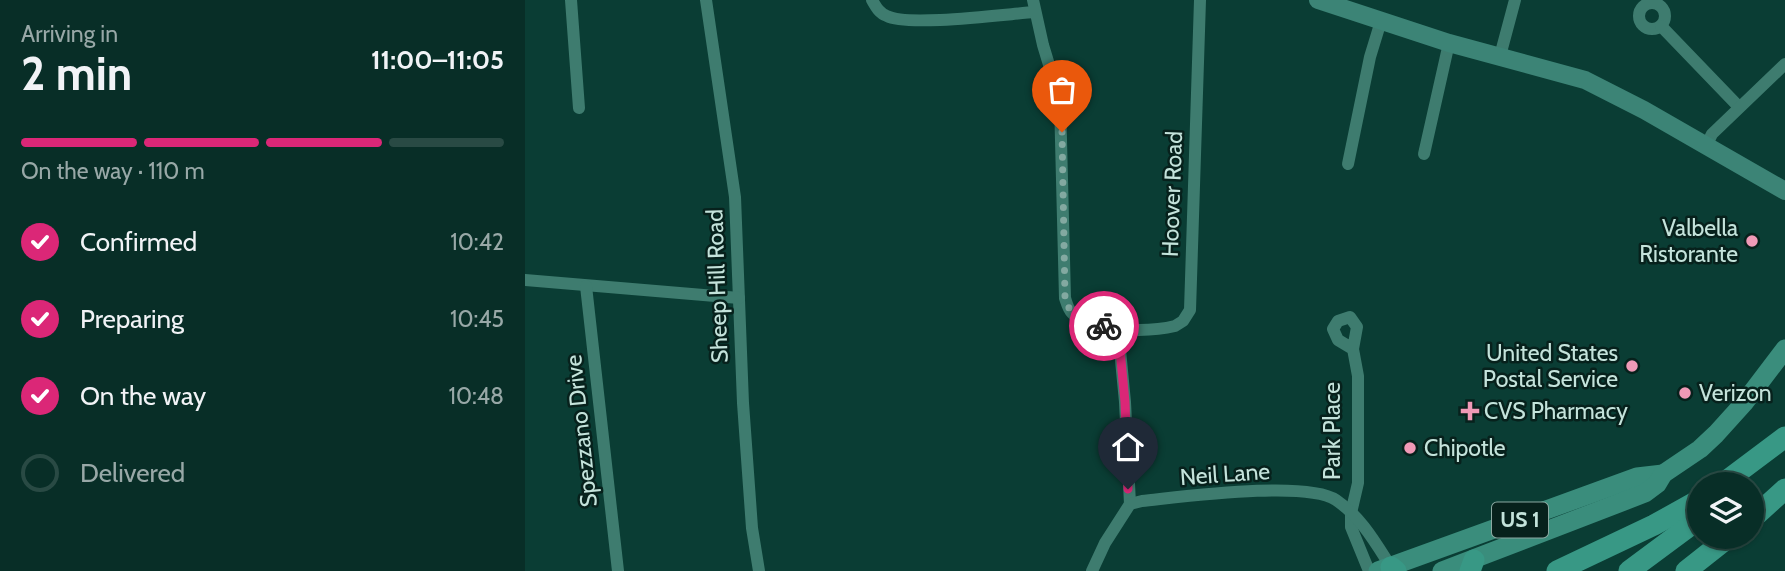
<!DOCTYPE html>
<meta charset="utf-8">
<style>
:root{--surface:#082e27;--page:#163a33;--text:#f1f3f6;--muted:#98a8a7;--line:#294a44;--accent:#db2777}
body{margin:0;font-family:Cabin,sans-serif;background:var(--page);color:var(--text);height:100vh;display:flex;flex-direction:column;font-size:26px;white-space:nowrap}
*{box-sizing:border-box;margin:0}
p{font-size:23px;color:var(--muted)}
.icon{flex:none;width:38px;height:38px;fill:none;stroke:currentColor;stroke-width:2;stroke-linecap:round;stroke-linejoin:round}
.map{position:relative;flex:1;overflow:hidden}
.sheet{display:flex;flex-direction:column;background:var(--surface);width:525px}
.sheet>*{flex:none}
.tools{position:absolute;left:1162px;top:472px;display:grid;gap:14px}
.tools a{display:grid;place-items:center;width:77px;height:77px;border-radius:50%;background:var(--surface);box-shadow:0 2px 5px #0004,0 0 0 2px var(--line);font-size:35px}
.pin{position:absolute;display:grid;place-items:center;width:60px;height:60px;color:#fff;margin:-72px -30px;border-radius:50% 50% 50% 0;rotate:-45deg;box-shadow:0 0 7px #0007}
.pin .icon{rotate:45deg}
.courier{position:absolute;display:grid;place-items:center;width:70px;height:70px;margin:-35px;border:5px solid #db2777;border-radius:50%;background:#fff;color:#222;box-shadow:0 2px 9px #0007}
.head em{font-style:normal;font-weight:700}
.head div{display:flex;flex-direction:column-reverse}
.head{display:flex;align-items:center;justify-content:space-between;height:119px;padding:0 21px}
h1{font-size:46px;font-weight:700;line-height:52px}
.bar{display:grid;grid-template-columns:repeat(4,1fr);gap:10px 7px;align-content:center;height:84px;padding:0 21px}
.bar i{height:9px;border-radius:5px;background:var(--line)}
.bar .on{background:var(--accent)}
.bar p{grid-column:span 4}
ol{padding:0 21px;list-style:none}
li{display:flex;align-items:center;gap:21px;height:77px}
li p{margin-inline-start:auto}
li .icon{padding:7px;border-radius:50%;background:var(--accent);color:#fff;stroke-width:4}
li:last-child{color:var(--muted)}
li i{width:38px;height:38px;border:4px solid var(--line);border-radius:50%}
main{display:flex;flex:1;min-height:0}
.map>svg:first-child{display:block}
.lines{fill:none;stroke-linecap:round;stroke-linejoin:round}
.street{stroke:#3e7c6f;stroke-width:12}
.secondary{stroke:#3c8476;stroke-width:18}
.primary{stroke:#3a8d7c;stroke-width:19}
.highway{stroke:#389885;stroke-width:21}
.done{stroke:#83a9a1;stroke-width:7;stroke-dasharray:0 12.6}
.route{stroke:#db2777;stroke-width:9}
.poi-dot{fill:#f09ab7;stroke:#07211c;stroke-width:2.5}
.labels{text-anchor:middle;stroke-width:5;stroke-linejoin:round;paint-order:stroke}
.shield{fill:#07211c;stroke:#8ba9a2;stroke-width:2}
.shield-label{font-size:21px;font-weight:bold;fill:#c4e3db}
.street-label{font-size:23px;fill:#c4e3db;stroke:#07211c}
.poi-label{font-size:23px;fill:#c4e3db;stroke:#07211c;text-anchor:start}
</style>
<main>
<section class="sheet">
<div class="head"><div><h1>2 min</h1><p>Arriving in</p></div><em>11:00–11:05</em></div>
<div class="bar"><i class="on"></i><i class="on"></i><i class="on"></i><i></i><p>On the way · 110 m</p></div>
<ol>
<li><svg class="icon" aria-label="check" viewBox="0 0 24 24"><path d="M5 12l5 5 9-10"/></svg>Confirmed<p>10:42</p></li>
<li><svg class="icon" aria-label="check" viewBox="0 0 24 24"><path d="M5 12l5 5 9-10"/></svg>Preparing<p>10:45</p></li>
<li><svg class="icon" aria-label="check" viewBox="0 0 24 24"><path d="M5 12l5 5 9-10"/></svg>On the way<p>10:48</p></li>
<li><i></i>Delivered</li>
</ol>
</section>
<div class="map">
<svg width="1260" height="571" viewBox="0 0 1260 571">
<rect width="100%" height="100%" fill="#0a3d34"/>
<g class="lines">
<!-- street -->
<g class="street">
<polyline points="46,0 54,108"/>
<polyline points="181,0 210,197 218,403 227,528 234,571"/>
<path d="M347,0c4,7 7,13 15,16 20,11 120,-2 148,-4"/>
<path d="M508,0l10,45 17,56 5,197c2,6 3,11 7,15 18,20 79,19 103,13l8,-5 7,-11 10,-310"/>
<circle cx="1127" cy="16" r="13"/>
<polyline points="1136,26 1214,107"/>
<polyline points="975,56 990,0"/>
<polyline points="1181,146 1187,134 1260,64"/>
<polyline points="899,154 924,43"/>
<polyline points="823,164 845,57 856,21"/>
<polyline points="0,280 214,298"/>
<polyline points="61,286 93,571"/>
<polyline points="593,329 600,402 605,504"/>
<polyline points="828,349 832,327 825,317 813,321 808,329 813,340 828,349 833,376 833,483 826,513 826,527 844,571"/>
<path d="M567,571l13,-28 25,-39 12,-3c40,-4 164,-21 194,-1 25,17 39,42 55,67"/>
</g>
<!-- secondary -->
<polyline class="secondary" points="793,0 924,43 1060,80 1119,110 1260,191"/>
<!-- primary -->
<g class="primary">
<polyline points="853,571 1112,477 1138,474"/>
<polyline points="917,571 1120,493 1132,484 1138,474 1175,449 1191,434 1219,403 1260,349"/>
</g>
<!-- highway -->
<g class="highway">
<polyline points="1196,485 1260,437"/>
<polyline points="1227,519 1260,489"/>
<polyline points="866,567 871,571"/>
<polyline points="945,571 949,560"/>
<polyline points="1032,571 1129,525 1174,500"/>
<polyline points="1104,571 1174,519"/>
<polyline points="1161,571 1204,537"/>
</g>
</g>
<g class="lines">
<!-- done -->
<path class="done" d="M537,132l3,166c6,21 19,24 39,28"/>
<!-- route -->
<polyline class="route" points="579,326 593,329 600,402 603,489"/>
</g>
<!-- markers -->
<g class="poi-dot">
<circle cx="1227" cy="241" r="7"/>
<circle cx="1107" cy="366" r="7"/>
<circle cx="1160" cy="393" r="7"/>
<path d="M941.5 400.5h7v7h7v7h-7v7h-7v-7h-7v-7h7z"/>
<circle cx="885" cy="448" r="7"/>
</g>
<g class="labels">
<!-- shield labels -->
<rect class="shield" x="967" y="502.5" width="56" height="35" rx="5"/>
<g class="shield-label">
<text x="995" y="527">US 1</text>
</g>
<!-- street labels -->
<g class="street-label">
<text transform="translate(647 194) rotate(-88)" y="8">Hoover Road</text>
<text transform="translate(192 286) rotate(-92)" y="8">Sheep Hill Road</text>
<text transform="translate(56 431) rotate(-96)" y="8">Spezzano Drive</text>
<text transform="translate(807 431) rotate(-90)" y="8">Park Place</text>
<text transform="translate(700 474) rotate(-4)" y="8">Neil Lane</text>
</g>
<!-- poi labels -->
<g class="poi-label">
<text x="1213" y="236" text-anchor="end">Valbella<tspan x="1213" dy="26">Ristorante</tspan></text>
<text x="1093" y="361" text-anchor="end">United States<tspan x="1093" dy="26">Postal Service</tspan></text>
<text x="1174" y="401">Verizon</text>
<text x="959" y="419">CVS Pharmacy</text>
<text x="899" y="456">Chipotle</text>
</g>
</g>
</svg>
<div class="tools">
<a><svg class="icon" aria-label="layers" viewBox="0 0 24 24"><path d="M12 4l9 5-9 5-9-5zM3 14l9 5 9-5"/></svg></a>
</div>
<div class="pin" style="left:537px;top:132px;background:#ea580c"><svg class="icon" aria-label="bag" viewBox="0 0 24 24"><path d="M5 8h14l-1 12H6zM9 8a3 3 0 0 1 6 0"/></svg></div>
<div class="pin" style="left:603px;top:489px;background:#1f2937"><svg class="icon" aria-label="home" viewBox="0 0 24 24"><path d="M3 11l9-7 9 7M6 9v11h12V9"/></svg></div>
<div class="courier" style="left:579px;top:326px"><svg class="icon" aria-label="bike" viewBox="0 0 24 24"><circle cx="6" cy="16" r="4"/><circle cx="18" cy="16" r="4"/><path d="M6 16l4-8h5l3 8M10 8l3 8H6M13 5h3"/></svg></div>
</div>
</main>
